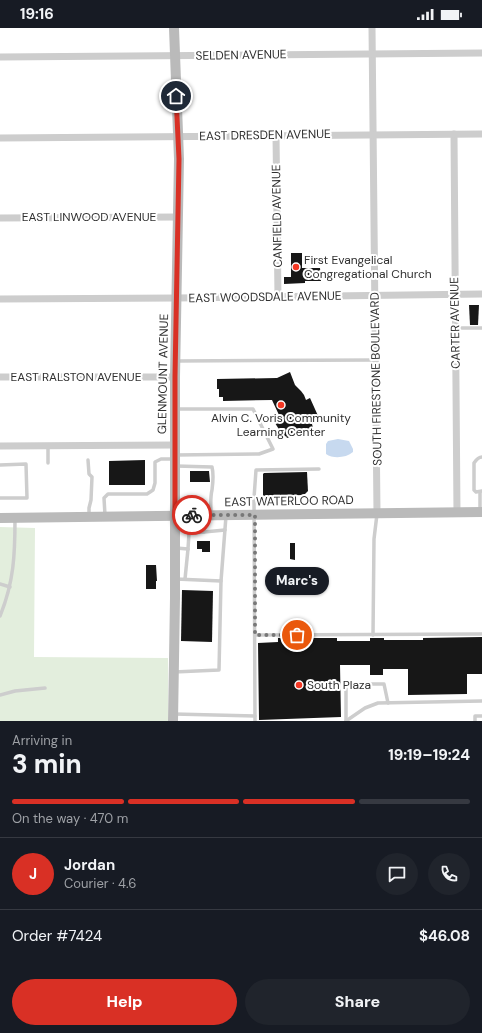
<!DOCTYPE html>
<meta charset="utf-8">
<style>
:root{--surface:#171b24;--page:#20242c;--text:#f1f3f6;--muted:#9ea1a6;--line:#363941;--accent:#d93025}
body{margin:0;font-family:"DM Sans",sans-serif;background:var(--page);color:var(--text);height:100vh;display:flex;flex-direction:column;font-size:15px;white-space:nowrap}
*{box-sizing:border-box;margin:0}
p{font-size:13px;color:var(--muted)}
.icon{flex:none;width:22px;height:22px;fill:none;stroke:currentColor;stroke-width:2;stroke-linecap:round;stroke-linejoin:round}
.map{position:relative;height:693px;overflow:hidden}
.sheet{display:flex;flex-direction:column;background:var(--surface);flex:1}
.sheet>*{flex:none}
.pin{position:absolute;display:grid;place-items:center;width:34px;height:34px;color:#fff;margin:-17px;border:2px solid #fff;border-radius:50%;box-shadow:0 1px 4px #0007}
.courier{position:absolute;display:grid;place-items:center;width:40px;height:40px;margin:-20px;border:3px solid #d93025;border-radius:50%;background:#fff;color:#222;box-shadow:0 1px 5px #0007}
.bubble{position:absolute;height:28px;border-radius:14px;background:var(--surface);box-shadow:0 1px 3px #0004;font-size:13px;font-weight:800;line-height:28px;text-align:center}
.overview em{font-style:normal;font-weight:800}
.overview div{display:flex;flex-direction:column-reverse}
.overview{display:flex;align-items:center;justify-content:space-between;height:68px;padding:0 12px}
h1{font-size:26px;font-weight:800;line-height:30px}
.bar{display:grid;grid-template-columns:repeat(4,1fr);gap:6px 4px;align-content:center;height:48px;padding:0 12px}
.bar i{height:5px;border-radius:3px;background:var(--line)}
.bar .on{background:var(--accent)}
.bar p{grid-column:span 4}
.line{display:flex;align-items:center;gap:10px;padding:0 12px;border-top:1px solid var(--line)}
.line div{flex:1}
.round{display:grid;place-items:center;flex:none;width:42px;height:42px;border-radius:21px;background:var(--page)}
.primary-button{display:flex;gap:8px;margin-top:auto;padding:8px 12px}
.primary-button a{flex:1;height:46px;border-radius:24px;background:var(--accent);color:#fff;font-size:16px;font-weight:800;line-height:46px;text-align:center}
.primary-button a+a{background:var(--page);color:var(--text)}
.status{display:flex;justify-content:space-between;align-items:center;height:28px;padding:0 20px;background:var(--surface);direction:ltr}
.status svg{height:11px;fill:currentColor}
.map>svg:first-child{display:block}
.green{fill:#e3eedd}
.water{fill:#c7d9ef}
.building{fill:#171717}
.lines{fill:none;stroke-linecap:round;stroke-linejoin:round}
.lane{stroke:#cdcdcd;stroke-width:3.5}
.street{stroke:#cdcdcd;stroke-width:7}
.secondary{stroke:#bababa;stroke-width:10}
.done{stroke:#787878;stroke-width:4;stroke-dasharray:0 7.2}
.route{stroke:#d93025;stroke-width:5}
.poi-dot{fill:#f53824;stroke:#fff;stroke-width:1.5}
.labels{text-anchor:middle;stroke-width:4;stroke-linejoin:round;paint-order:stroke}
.street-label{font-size:12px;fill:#303030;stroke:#fff}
.poi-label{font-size:12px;fill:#303030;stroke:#fff;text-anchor:start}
</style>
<div class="status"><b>19:16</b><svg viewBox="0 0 49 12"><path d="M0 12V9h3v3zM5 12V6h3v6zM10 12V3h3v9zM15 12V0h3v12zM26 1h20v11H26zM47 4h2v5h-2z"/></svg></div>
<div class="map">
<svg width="482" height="693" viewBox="0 0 482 693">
<rect width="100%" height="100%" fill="#fff"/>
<!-- green -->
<polygon class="green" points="0,499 35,500 34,629 168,630 168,693 0,693"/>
<!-- water -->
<path class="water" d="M338,411l11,2 4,8v3c-7,6 -20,7 -27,2v-10l2,-3z"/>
<!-- building -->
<g class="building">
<polygon points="291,225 302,225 302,240 320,240 321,253 305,253 305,255 284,256 284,249 291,249"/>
<polygon points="469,277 479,277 478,297 470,297"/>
<polygon points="290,344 295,357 301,363 304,367 306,372 310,370 319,390 313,392 314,395 312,396 313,400 287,410 286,408 284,409 281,402 280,403 275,395 274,389 279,387 272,372 223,373 223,369 219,369 219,361 217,361 217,351 277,350"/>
<polygon points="145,432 145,457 109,457 109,433"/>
<polygon points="190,443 209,443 210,454 190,454"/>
<polygon points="307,444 308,463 304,467 263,468 263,446 264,445"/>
<polygon points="197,513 210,513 210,524 202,524 202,521 197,521"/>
<polygon points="290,515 295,515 295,532 290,531"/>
<polygon points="146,537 156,537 157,553 156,553 156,561 146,561"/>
<polygon points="182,562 213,563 212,614 181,613"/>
<polygon points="482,609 482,646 467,646 467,666 408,667 408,641 383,641 383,647 370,647 370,637 340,637 341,689 259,692 258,615 278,614 278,610 337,610 337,613 370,613 370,610 384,610 384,612 423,612 423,610"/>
</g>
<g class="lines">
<!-- lane -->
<g class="lane">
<polyline points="455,300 482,300"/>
<polyline points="177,333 376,332"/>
<polyline points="176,427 259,426 273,421 253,381 176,381"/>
<path d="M482,429c-4,0 -6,3 -8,6v27l2,2 6,-1"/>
<polyline points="88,432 89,446 92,449 91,472 89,480 89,488"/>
<polyline points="48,435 48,418"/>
<polyline points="0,437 26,436 27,470 0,470"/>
<path d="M176,438l36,1c2,8 1,15 0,23 -2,8 -1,17 -1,24"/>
<polyline points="480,482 480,464"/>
<polyline points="105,487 104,470 108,466 147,466 153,462 155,455 155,434 161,431 175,431"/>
<polyline points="202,488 204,504 225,502"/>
<polyline points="176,520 188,521 189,505 204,504"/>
<polyline points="176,551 221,553 226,488"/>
<polyline points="185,551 188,521"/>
<polyline points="0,556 10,559"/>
<path d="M0,588c14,-34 15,-62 15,-97"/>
<polyline points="255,607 482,606"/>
<polyline points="373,607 374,511 377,486"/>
<polyline points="174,644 219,642 221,553"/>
<polyline points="0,667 15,663 45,660"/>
<polyline points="174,686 255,688"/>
<polyline points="255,693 254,470 256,442 319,441"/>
<polyline points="346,693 365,680 378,675 482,673"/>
<polyline points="346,693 346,656 384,656 388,675"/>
<polyline points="475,693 475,688 482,688"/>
</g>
<!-- street -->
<g class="street">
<polyline points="372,0 377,485"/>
<polyline points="0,29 482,25"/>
<polyline points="454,106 457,485"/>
<polyline points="276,107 278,269"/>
<polyline points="0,110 482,106"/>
<polyline points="0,190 177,189"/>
<polyline points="0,271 177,270 482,266"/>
<polyline points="0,349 175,349"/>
<polyline points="0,418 175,417"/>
</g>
<!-- secondary -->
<g class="secondary">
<polyline points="0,490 482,484"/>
<polyline points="173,693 175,570 175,349 179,131 174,0"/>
</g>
</g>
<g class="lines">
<!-- done -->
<polyline class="done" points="192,487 255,487 255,607 297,607"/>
<!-- route -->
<polyline class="route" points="176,68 179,131 175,349 175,488 192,487"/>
</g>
<!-- markers -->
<g class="poi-dot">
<circle cx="296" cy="239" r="4"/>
<circle cx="281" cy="377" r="4"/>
<circle cx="299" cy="657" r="4"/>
</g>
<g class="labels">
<!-- street labels -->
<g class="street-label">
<text transform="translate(241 27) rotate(-1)" y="4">SELDEN AVENUE</text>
<text transform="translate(265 107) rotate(-1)" y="4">EAST DRESDEN AVENUE</text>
<text transform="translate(277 188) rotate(-91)" y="4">CANFIELD AVENUE</text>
<text x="89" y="193">EAST LINWOOD AVENUE</text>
<text transform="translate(265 269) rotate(-1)" y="4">EAST WOODSDALE AVENUE</text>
<text transform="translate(455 295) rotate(-91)" y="4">CARTER AVENUE</text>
<text transform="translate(163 346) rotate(-89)" y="4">GLENMOUNT AVENUE</text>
<text x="76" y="353">EAST RALSTON AVENUE</text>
<text transform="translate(376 351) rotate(-91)" y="4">SOUTH FIRESTONE BOULEVARD</text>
<text transform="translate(289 473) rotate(-1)" y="4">EAST WATERLOO ROAD</text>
</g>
<!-- poi labels -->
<g class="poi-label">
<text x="304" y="236">First Evangelical<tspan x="304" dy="14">Congregational Church</tspan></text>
<text x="281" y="394" text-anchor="middle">Alvin C. Voris Community<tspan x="281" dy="14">Learning Center</tspan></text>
<text x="307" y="661">South Plaza</text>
</g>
</g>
</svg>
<div class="pin" style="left:297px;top:607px;background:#ea580c"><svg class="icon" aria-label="bag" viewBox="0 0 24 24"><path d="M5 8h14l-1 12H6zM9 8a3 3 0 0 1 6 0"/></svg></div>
<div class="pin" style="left:176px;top:68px;background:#1f2937"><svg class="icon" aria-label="home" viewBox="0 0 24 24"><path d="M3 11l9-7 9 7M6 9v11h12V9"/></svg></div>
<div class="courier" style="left:192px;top:487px"><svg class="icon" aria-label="bike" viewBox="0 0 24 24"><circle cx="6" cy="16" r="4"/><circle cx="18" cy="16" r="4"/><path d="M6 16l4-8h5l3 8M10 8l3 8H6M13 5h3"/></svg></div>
<div class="bubble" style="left:265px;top:539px;width:64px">Marc's</div>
</div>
<section class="sheet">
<div class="overview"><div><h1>3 min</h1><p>Arriving in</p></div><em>19:19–19:24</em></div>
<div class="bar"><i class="on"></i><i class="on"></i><i class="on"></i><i></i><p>On the way · 470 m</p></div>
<div class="line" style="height:72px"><b class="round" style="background:var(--accent);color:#fff">J</b><div><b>Jordan</b><p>Courier · 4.6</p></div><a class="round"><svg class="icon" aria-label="chat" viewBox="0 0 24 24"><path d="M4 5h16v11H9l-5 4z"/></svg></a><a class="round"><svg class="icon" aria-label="phone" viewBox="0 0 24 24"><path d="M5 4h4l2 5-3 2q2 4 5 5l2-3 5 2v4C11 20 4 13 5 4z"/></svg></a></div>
<div class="line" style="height:52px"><div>Order #7424</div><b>$46.08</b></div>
<div class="primary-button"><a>Help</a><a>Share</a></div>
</section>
